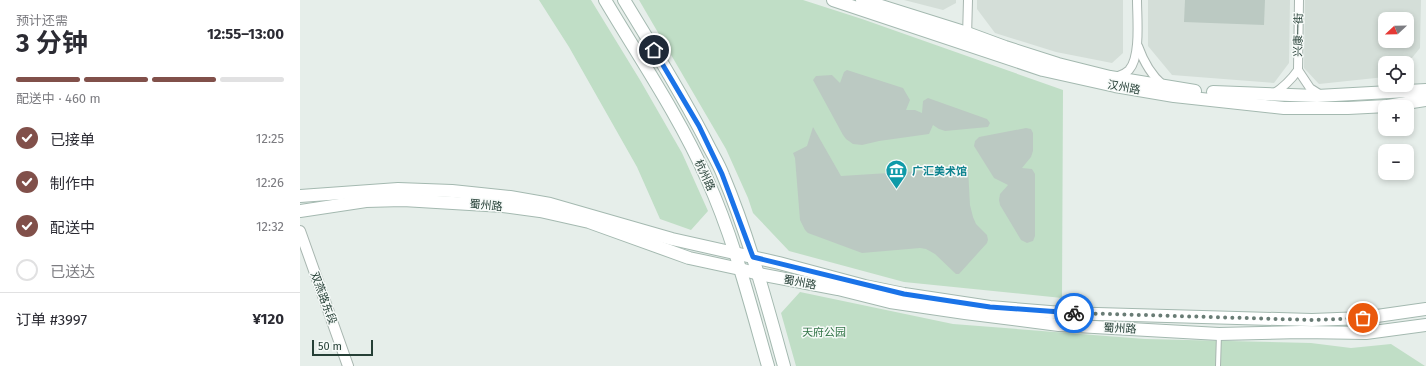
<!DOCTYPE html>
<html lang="zh">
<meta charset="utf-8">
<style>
:root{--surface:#fff;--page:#f7f7f7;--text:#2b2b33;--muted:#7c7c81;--line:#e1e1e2;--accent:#81504a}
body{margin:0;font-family:"Fira Sans","Noto Sans SC",sans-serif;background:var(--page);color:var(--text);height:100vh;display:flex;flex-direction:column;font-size:15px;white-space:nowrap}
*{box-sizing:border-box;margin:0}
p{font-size:13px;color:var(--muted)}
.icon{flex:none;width:22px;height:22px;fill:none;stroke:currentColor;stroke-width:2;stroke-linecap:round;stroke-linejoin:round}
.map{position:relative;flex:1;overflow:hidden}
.sheet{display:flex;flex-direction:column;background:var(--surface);width:300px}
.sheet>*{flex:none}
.needle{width:26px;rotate:248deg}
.tools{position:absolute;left:1078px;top:12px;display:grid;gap:8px}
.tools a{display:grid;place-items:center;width:36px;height:36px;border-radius:8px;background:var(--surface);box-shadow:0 2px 6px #0003;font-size:20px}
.scale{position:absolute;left:12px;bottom:10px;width:61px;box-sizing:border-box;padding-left:4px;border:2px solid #253f36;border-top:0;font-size:11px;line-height:14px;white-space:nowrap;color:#253f36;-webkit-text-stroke:3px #f6faf8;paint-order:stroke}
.pin{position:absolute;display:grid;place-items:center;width:34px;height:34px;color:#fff;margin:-17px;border:2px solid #fff;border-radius:50%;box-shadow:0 1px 4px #0007}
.courier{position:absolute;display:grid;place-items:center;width:40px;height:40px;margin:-20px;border:3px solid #1a73e8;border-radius:50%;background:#fff;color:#222;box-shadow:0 1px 5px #0007}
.headline em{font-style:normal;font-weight:700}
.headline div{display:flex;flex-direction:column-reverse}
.headline{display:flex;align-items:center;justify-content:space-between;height:68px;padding:0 16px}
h1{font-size:26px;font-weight:700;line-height:30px}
.bar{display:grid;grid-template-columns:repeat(4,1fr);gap:6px 4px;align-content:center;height:48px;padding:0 16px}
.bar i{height:5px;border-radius:3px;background:var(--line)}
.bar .active{background:var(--accent)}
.bar p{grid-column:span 4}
.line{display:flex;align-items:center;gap:10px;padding:0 16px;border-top:1px solid var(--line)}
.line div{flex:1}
ol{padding:0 16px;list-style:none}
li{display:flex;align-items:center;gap:12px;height:44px}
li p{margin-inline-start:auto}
li .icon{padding:4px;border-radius:50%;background:var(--accent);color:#fff;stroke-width:4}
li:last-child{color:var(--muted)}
li i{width:22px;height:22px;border:2px solid var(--line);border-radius:50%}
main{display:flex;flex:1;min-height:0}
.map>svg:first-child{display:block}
.built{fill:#d4ded8;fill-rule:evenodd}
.green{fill:#c0dec6}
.building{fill:#bbc9c2}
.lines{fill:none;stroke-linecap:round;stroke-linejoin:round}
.service-casing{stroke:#a8b6b0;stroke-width:6}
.minor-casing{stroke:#a8b6b0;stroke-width:10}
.tertiary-casing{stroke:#a8b6b0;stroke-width:12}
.secondary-casing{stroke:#a4b9b0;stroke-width:14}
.service{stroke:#fff;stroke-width:4}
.minor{stroke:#fff;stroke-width:8}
.tertiary{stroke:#fff;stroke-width:10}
.secondary{stroke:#fff;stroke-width:12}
.done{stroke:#697c75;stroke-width:4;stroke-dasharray:0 7.2}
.route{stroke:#1a73e8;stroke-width:5}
.labels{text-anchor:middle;stroke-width:3;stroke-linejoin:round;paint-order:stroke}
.street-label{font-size:11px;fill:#253f36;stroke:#f6faf8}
.culture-label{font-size:11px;font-weight:bold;fill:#0d838f;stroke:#f6faf8;text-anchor:start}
.park-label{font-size:11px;fill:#317446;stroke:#f6faf8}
</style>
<main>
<section class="sheet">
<div class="headline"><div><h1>3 分钟</h1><p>预计还需</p></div><em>12:55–13:00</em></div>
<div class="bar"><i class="active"></i><i class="active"></i><i class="active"></i><i></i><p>配送中 · 460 m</p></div>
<ol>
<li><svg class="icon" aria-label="check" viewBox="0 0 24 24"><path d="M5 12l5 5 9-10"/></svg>已接单<p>12:25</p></li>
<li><svg class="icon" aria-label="check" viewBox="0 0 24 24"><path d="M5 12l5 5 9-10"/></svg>制作中<p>12:26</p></li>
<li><svg class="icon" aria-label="check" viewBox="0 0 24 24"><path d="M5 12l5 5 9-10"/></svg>配送中<p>12:32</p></li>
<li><i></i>已送达</li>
</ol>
<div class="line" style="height:52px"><div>订单 #3997</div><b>¥120</b></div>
</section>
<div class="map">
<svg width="1126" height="366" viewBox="0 0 1126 366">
<rect width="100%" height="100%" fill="#e6eeea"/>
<!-- built -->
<g class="built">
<polygon points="604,0 656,0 656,3 643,10"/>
<polygon points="677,0 823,0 823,53 812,63 756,52 695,33 677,9"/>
<polygon points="848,0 990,0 989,63 974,83 872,75 848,46"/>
<path d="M1005,0h116l-1,48 -13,16 -22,-1v14l-66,7 -15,-16zM1085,19h22v22h-22z"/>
</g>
<!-- green -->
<g class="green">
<polygon points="239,0 291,0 340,80 382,153 408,211 391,230 360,219 337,167 269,47"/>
<polygon points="339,0 503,0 562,19 763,90 762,298 604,282 489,251 453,213 448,198 426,149"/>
<polygon points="500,292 653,324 845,339 1011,343 1051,348 1091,344 1125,366 496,366 481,313"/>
</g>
<!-- building -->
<g class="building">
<polygon points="885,0 965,0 964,25 884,22"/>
<polygon points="547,70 603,88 610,100 606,110 615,110 622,113 623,101 628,98 687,119 690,123 688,127 645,131 639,129 633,125 629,134 579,141 562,145 553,144 546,139 543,135 513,80 516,76 532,75 540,83 544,72"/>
<polygon points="513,127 541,176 668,168 670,205 673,217 676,224 687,235 688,240 687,243 659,274 656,274 635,254 626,249 620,248 562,253 508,233 505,230 500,220 495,158 493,153 507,146"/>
<polygon points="726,128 731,129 733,133 733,151 731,157 722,168 732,169 735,174 735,236 733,241 727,243 721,240 700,205 699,200 700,194 708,185 694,178 674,146 675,141 679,137"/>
</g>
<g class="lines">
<defs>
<polyline id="service" points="918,366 919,334"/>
<g id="minor">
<polyline points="999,0 998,70 1010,88 1021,95"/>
<polyline points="667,37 668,0"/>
<path d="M838,46c5,14 13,29 25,39"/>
<path d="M816,77c4,-2 9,-3 13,-7 12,-13 8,-53 8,-70"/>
<path d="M973,94c11,-7 18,-14 25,-24"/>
</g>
<polyline id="tertiary" points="0,231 48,366"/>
<g id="secondary">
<path d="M305,0c35,59 74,116 102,179 27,60 43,124 61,187"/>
<path d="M324,0c29,48 59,95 84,145 5,10 11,19 15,30 26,62 43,126 61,191"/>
<polyline points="533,0 743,70 815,86 874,96 984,108 1048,108 1087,106 1126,100"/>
<polyline points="562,0 667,33 705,47 758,64 810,77 895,91"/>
<polyline points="913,92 1017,96 1126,90"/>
<polyline points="0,196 98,189 152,191 210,197 250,204 372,239 479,263 565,286 604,294 690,307 762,313 1012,320 1063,318 1126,309"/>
<polyline points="0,211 66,201 103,200 203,206 240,211 289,222 389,258 440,269 459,274 538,289 590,302 665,313 759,325 919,334 1001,332 1066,333 1126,325"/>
</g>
</defs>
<!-- service casing -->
<use href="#service" class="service-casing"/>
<!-- minor casing -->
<use href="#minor" class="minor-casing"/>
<!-- tertiary casing -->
<use href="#tertiary" class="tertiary-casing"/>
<!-- secondary casing -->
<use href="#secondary" class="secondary-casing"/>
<!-- service -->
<use href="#service" class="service"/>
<!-- minor -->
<use href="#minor" class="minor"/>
<!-- tertiary -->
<use href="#tertiary" class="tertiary"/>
<!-- secondary -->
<use href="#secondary" class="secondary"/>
</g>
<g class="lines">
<!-- done -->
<polyline class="done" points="774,313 1012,320 1063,318"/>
<!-- route -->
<polyline class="route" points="354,50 399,126 422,174 453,257 604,294 690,307 774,313"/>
</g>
<!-- icons -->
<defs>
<symbol id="museum-pin" viewBox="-11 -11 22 30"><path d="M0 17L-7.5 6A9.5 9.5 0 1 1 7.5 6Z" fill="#0f9aa8" stroke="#f6faf8"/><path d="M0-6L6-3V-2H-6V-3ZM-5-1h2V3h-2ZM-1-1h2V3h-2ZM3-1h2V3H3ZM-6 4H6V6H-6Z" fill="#fff"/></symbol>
</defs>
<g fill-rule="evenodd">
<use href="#museum-pin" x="584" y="158" width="25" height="34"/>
</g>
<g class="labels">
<!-- street labels -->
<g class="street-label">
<text transform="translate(998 35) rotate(-89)" y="4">兴康一街</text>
<text transform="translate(824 87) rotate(10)" y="4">汉州路</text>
<text transform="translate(405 175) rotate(65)" y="4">杭州路</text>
<text transform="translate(186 205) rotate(5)" y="4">蜀州路</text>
<text transform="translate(500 282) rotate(10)" y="4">蜀州路</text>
<text transform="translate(24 298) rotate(70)" y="4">双燕路东段</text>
<text transform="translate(820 328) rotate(3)" y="4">蜀州路</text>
</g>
<!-- culture labels -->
<g class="culture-label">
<text x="612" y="175">广汇美术馆</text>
</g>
<!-- park labels -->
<g class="park-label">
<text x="524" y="336">天府公园</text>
</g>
</g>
</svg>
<div class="tools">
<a><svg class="needle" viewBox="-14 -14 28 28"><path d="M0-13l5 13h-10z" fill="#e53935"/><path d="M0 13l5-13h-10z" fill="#7c7c81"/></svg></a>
<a><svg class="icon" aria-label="locate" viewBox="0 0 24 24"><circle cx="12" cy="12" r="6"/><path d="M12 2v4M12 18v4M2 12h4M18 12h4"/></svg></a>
<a>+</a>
<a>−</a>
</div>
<div class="scale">50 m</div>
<div class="pin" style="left:1063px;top:318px;background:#ea580c"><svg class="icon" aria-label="bag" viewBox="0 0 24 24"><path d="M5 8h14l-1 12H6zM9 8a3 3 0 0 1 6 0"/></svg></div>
<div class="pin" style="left:354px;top:50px;background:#1f2937"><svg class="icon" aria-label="home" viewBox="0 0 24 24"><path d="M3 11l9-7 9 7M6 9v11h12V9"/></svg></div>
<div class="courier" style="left:774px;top:313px"><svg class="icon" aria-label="bike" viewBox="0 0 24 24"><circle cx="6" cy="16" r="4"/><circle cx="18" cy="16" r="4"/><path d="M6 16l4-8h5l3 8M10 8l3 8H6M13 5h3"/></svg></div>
</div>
</main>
